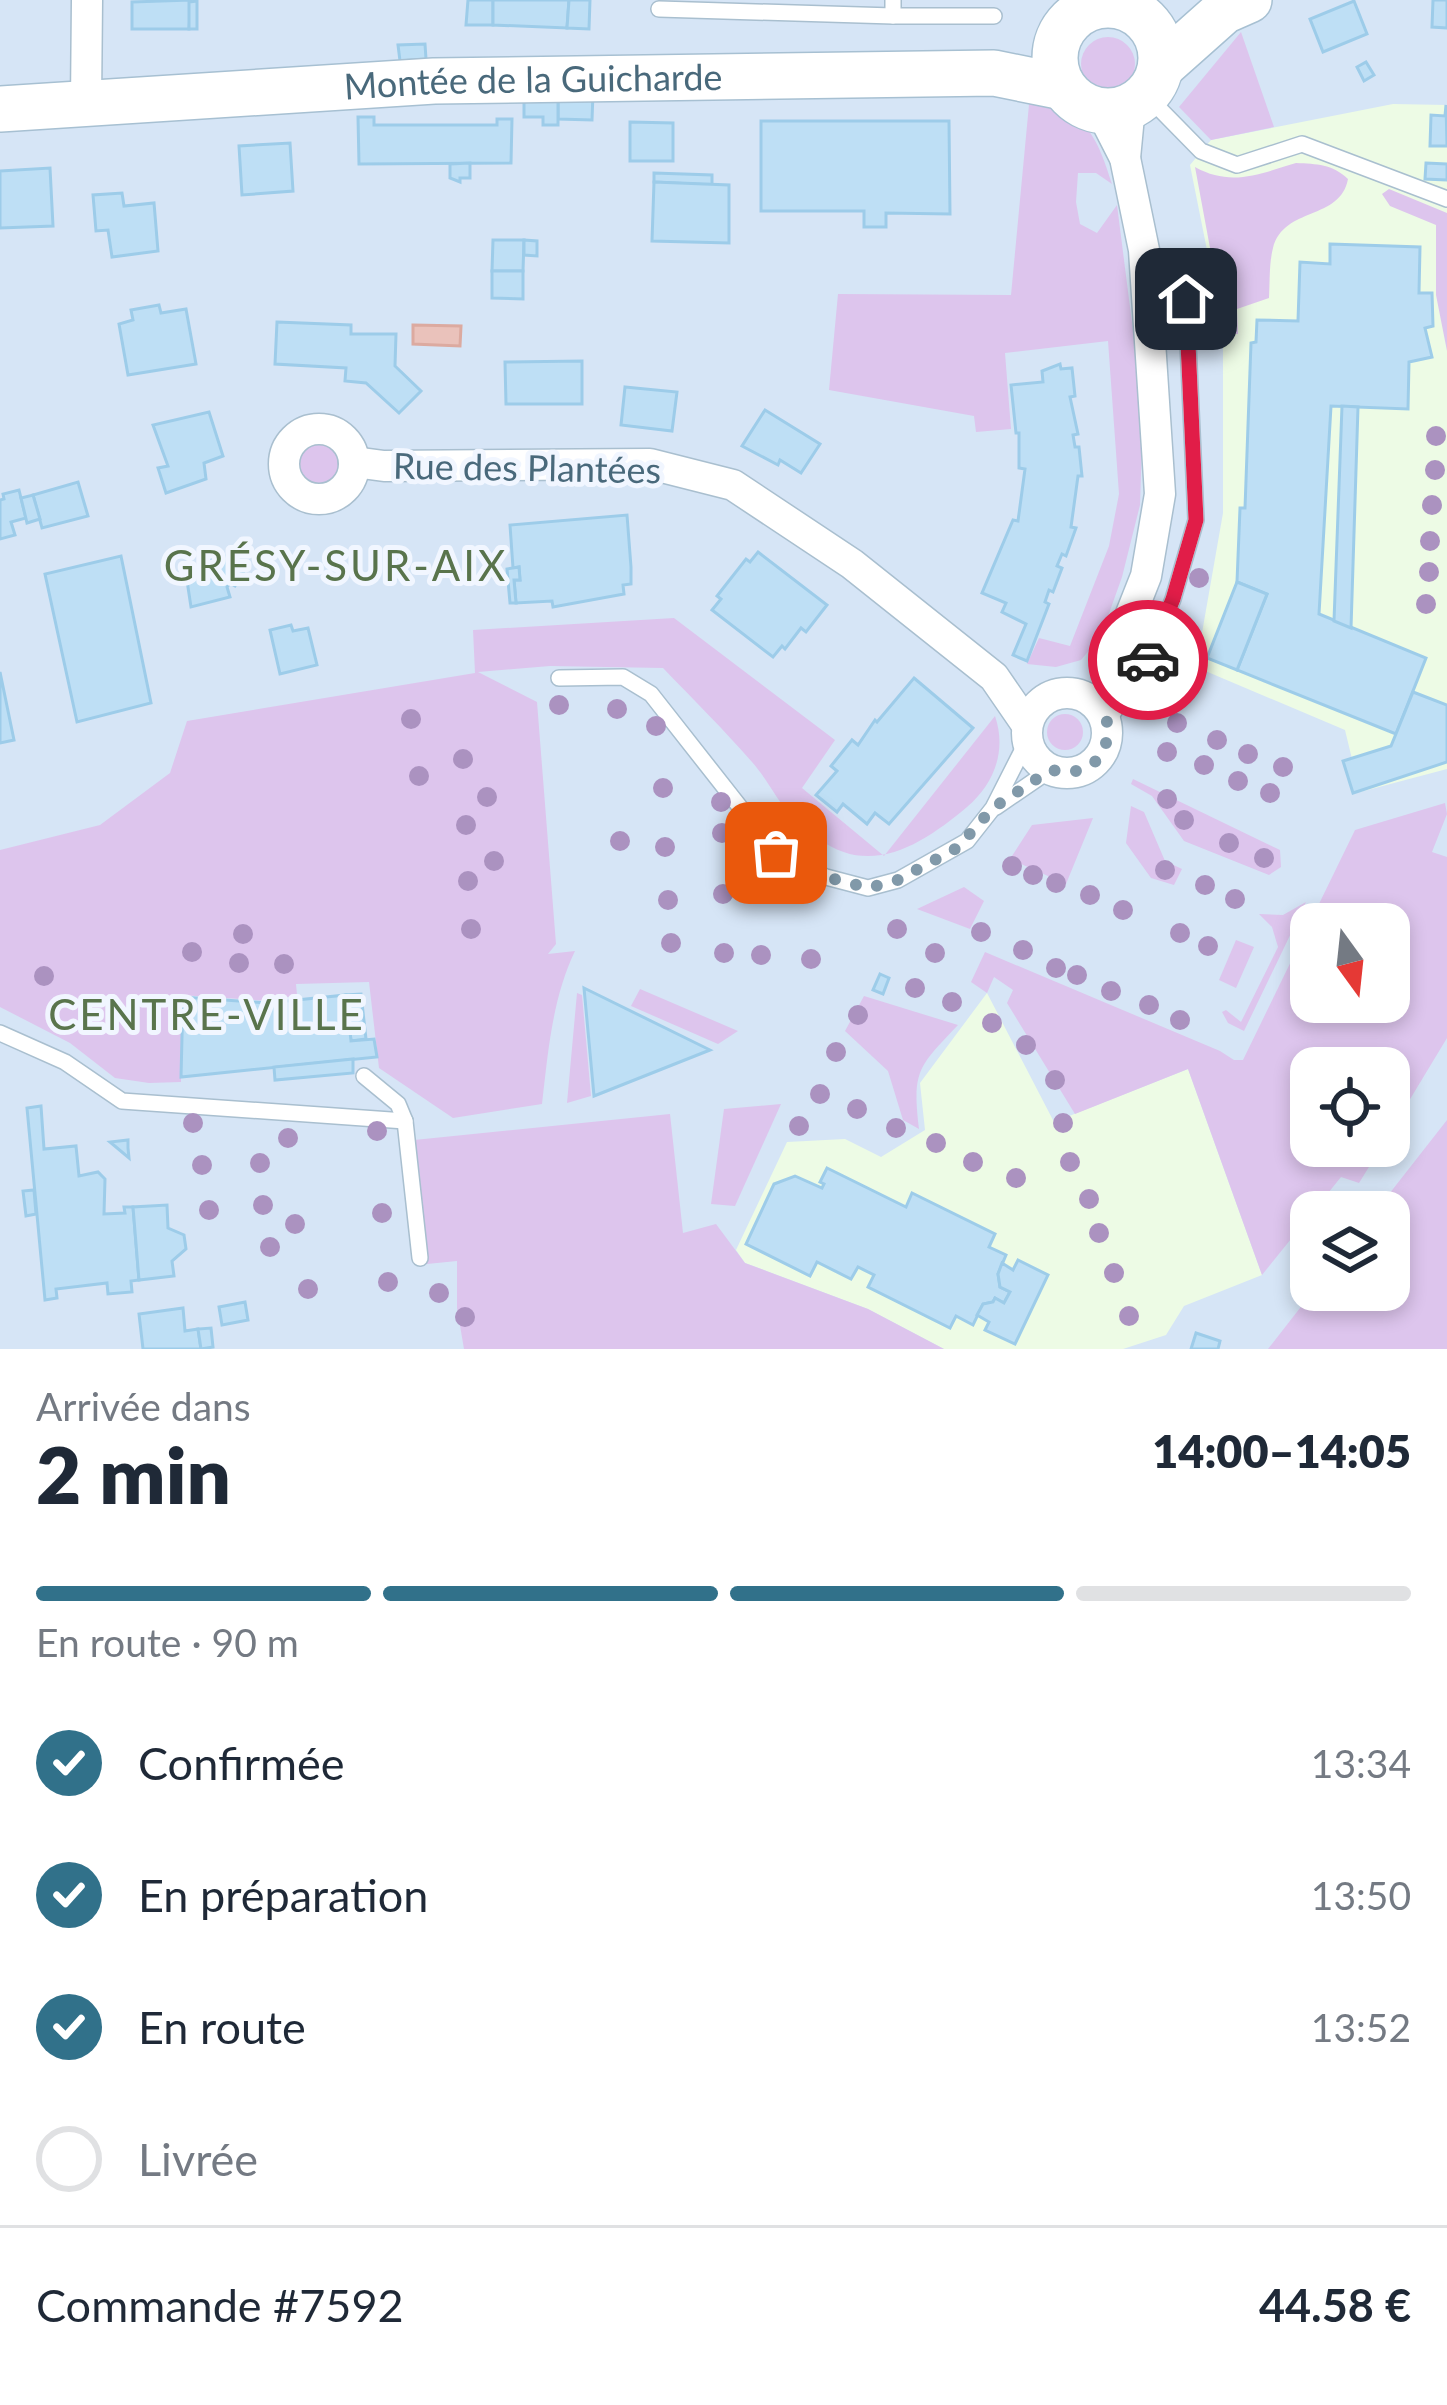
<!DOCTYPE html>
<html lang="fr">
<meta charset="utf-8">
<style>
:root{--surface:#fff;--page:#f6f6f7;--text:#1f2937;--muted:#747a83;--line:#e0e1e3;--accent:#31718a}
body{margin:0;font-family:Lato,sans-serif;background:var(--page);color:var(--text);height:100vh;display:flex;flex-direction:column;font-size:45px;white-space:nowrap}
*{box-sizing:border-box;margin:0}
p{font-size:39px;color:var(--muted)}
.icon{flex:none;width:66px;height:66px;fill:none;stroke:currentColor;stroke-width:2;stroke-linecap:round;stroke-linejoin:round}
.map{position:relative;height:1349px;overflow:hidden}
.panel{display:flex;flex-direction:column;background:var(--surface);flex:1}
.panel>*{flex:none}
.needle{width:78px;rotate:165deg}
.buttons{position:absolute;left:1290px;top:903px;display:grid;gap:24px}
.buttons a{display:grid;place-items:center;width:120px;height:120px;border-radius:24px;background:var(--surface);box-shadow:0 6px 18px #0003;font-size:60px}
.pin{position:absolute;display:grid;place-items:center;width:102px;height:102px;color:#fff;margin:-51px;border-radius:24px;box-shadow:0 6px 18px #0006}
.courier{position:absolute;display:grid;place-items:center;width:120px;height:120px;margin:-60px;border:9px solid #e11d48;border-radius:50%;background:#fff;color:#222;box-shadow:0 3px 15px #0007}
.overview em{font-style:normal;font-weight:800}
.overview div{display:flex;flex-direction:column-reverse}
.overview{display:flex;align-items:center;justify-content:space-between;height:204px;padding:0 36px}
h1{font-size:78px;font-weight:800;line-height:90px}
.bar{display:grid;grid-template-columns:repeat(4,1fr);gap:18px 12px;align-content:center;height:144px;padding:0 36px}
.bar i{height:15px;border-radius:9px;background:var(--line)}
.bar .on{background:var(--accent)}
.bar p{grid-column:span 4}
.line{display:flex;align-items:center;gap:30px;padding:0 36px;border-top:3px solid var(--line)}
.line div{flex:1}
ol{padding:0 36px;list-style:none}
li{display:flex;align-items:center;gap:36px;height:132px}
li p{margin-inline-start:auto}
li .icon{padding:12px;border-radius:50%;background:var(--accent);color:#fff;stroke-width:4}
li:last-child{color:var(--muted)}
li i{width:66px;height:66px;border:6px solid var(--line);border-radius:50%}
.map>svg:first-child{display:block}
.residential{fill:#d6e5f6;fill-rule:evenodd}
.education{fill:#edfbe5}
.green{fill:#ddc5ed;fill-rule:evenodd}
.water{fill:#eac2bb;stroke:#dcaaa0;stroke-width:3}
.building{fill:#bedff5;stroke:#9dcce9;stroke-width:3}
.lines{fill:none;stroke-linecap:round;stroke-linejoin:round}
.lane-casing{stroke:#a9bfcf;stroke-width:18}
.street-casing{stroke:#a9bfcf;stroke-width:33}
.secondary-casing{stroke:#a7c0d2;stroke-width:48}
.lane{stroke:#fff;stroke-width:15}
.street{stroke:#fff;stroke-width:30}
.secondary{stroke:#fff;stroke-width:45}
.tree{fill:#ab92c0}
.done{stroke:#8199a9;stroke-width:12;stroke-dasharray:0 21.6}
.route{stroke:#e11d48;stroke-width:15}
.labels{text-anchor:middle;stroke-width:10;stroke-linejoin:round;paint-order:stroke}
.street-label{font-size:36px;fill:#49697b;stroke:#f1f6ff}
.quarter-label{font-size:42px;letter-spacing:3px;fill:#59744c;stroke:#f1f6ff}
</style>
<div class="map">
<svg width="1447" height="1349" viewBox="0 0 1447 1349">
<rect width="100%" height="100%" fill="#e9f1fe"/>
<!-- residential -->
<path class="residential" d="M0,0h1447v1349h-1447zM1311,924h78v78h-78zM1311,1068h78v78h-78zM1311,1212h78v78h-78z"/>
<!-- education -->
<g class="education">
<polygon points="1393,104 1447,105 1447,769 1360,792 1345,730 1196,667 1223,513 1223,330 1190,165 1211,140"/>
<polygon points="987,993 1054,1122 1188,1069 1262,1275 1184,1306 1166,1335 1123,1349 944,1349 868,1309 745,1263 736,1250 787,1142 845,1139 881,1157 925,1130 920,1083"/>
</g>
<!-- green -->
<g class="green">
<polygon points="1241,32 1274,127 1211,140 1179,107"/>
<circle cx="1108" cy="64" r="27"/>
<path d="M1030,94c54,20 65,35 82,90l-16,-11h-18l-2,29 4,22 17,9 20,-28 26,204 -3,96 -18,72 -21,59 -20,24 -25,7 -29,-3 12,-26 31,8 39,-100 10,-52 -11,-153 -103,12 6,76 -35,3 -2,-16 -145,-26 9,-96 173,1z"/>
<path d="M1296,163c21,1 36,1 52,16 -8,42 -64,27 -75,69 -4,15 -3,34 -4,50l-32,11 1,25h-12l-31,-167c36,20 64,7 101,-4z"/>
<polygon points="1389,189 1447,213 1447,351 1436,295 1436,225 1390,206 1382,194"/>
<circle cx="320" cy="463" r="22"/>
<path d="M674,618l161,122 -33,48 82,68 111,-140c12,35 -1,68 -28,91 -43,36 -95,71 -148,32 -10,-8 -21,-14 -29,-24 -14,-17 -23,-36 -38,-53 -28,-32 -59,-63 -89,-94l-113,-2 -72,6 59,30 19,242 -8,10 27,-3c-23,48 -27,102 -33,153l-89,14 -74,-50 -10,-86 -73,2 1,11 -28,6 -88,-6v87l-32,1 -34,-5 -45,-35 -70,-36v-157l100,-25 70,-52 17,-52 288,-48 -2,-43z"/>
<circle cx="1065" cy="732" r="18"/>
<polygon points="1133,779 1280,850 1281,867 1269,875 1184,841 1152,796 1131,784"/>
<path d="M1445,803l2,11 -15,38 15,5v181l-58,96v-66h-78v78h71l-23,37 -18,-6 -79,98 -74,-206 -113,45 -68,-111 6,-13 -19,-13 -7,16 -16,-11 14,-30 235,99 14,9h9l112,-230zM1389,924v78h-78v-78z"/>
<polygon points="1131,806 1144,812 1165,861 1182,869 1174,885 1151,878 1126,843"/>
<polygon points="1093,818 1066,884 1010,859 1032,825"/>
<polygon points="964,887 984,901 970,929 917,909"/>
<polygon points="1306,902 1244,1031 1228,1023 1222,1012 1226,1010 1241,1022 1278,947 1272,927 1259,914 1283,915"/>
<polygon points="1236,940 1254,947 1236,988 1219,980"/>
<polygon points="640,989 738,1031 718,1044 631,1006"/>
<polygon points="577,993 582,995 591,1096 567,1103"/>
<path d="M864,996l94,29c-40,42 -46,46 -39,104l-16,-9 -15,-49 -43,-40z"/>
<polygon points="781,1104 735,1206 711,1204 724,1109"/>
<polygon points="670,1114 683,1233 716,1224 745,1263 868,1309 944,1349 464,1349 457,1308 457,1261 427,1264 414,1140"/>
<polygon points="1447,1120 1447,1349 1268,1349 1314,1290 1389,1290 1389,1212 1375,1212"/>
</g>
<!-- water -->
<polygon class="water" points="413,325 461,326 460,346 413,344"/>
<!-- building -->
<g class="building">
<polygon points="191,0 189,29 132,29 132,2"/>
<polygon points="468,0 493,0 493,25 466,25"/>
<polygon points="493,0 569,0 567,28 493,25"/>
<polygon points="569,0 590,0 589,29 567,28"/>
<polygon points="1433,0 1447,0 1447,28 1432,27"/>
<polygon points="197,1 197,29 189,29 189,2"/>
<polygon points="1354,1 1367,34 1323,52 1310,19"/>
<polygon points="425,44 426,59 400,61 398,45"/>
<polygon points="1366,62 1374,75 1364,81 1357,67"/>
<polygon points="558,93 593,93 592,120 558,119"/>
<polygon points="524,97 558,97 558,125 543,125 543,117 524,117"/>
<polygon points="1446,105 1447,146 1430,146 1431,115 1445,116"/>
<polygon points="358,117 374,117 374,125 497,125 497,119 512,119 511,163 359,164"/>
<polygon points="761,121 949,121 950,214 886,213 886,227 864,227 864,211 761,211"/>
<polygon points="630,122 673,123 673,161 630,161"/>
<polygon points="290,143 293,191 242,195 239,146"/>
<polygon points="470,163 470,178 460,178 460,182 450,178 450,164"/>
<polygon points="1426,163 1447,164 1447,180 1425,179"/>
<polygon points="50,168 53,226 0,228 0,171"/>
<polygon points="654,173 712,175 712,185 654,182"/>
<polygon points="654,182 729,185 729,243 652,241"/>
<polygon points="122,193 124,206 154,203 158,251 112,257 108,230 96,231 93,195"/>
<polygon points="493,240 524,240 523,271 492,271"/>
<polygon points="524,240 537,241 537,256 524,255"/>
<polygon points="1330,244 1420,247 1419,293 1432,293 1433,326 1425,328 1432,357 1409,362 1408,409 1331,406 1319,614 1426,658 1396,734 1237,670 1267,594 1237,582 1240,508 1245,508 1251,343 1256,342 1257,320 1298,321 1300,262 1330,264"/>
<polygon points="492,271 523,271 523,299 492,298"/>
<polygon points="159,305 161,313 186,309 196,364 128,375 119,324 133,320 131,310"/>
<polygon points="277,322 351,325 351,334 396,334 395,366 421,391 399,413 366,383 345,381 346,368 275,364"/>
<polygon points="582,361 582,404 506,404 505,362"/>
<polygon points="1060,364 1061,369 1072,368 1075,396 1070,397 1078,434 1073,435 1075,447 1079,447 1082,476 1078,476 1071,527 1076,528 1066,556 1062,554 1057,566 1062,568 1053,592 1049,590 1045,602 1049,604 1027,661 1013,655 1026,624 1002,612 1006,603 982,593 1013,520 1018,521 1025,469 1019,468 1019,433 1016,433 1011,385 1043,382 1042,371"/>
<polygon points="625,387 677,392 672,431 621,425"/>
<polygon points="1342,406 1358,407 1351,628 1334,621"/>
<polygon points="765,410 820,444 801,473 780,460 778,465 742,446"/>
<polygon points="209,412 223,456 204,463 206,479 166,493 158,468 168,466 153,425"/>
<polygon points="78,482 88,516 42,528 33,495"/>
<polygon points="19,490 26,518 11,522 15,535 0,539 0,500 4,499 3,494"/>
<polygon points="33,495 40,519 27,523 21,498"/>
<polygon points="627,515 631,567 631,584 623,585 624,594 553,607 552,601 516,603 514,580 520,580 519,567 513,568 510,525"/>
<polygon points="758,552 827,605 806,632 801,628 785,649 782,646 773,657 712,610 721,599 717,596 746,559 750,562"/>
<polygon points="121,556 151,703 77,722 45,574"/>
<polygon points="225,556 246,568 235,586 230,583 227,587 230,597 191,607 186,574 205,569 210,560"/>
<polygon points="519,567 520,580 514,580 516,603 510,603 507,569"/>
<polygon points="1237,582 1267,594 1237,670 1207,658"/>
<polygon points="291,625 293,631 308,628 317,665 280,674 270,630"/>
<polygon points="0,672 14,740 0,743"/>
<polygon points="914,678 973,728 889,824 875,813 867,824 843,804 837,812 816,795 837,771 831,766 852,740 858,745 875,720 877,722"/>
<polygon points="1413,692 1447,705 1447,762 1353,793 1343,761 1391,746"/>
<polygon points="880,974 889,978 883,994 873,990"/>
<polygon points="584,988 710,1050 594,1096"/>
<polygon points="361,994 366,1039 351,1041 346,995"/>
<polygon points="346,995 351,1041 374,1039 377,1057 181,1077 183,997 267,1003"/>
<polygon points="353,1059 353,1073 275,1080 274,1067"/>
<polygon points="41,1106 44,1149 76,1146 79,1176 98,1172 105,1179 104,1214 125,1213 124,1207 133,1207 139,1280 131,1281 132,1292 108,1294 107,1283 56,1289 57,1298 45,1300 27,1108"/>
<polygon points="128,1140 128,1148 129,1158 110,1142"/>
<polygon points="827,1168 906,1207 912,1193 995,1234 989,1247 1006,1255 998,1274 1000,1287 1010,1292 1004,1303 995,1298 993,1302 983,1304 973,1325 956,1316 950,1328 868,1287 874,1275 858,1267 851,1279 817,1262 810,1276 746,1244 774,1184 795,1176 822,1188 824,1184 820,1182"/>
<polygon points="34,1190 36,1214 26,1216 23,1191"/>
<polygon points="167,1205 168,1228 184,1235 186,1249 172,1261 174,1276 139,1280 133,1207"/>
<polygon points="1018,1260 1048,1275 1015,1344 985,1330 989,1322 977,1315 983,1304 993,1302 995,1298 1004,1303 1010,1292 1000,1287 998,1274 1002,1263 1013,1270"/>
<polygon points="245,1302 248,1320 222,1325 219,1307"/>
<polygon points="183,1308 185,1331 198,1329 201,1349 143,1349 139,1314"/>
<polygon points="211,1328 213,1347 201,1349 198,1329"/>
<polygon points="1196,1333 1220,1341 1218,1349 1191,1349"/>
</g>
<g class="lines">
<defs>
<g id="lane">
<polyline points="893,0 893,16 994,16"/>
<polyline points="659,9 893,16"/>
<polyline points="1146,95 1201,151 1237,165 1302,144 1447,199"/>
<polyline points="559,678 623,677 651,694 776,853 826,877 868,888 898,880 967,841 993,808 1027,741"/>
<polyline points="1111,716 1150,658 1173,599 1196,520 1186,299 1150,257"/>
<polyline points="996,807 1050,770"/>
<polyline points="0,1033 65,1062 122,1101 405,1121"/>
<polyline points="364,1076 398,1104 405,1121 420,1258"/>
</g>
<g id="street">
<polyline points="1117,0 1120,6"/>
<polyline points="1075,14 1077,0"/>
<polyline points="86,102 87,0"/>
<polyline points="1101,111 1125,158 1144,250 1160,494 1146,576 1114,657 1103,714"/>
<polyline points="1125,158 1130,106"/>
<circle cx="319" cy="464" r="35"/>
<polyline points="354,462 384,466 650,464 733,485 852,564 994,677 1027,725"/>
<circle cx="1067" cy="733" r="40"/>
</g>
<g id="secondary">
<circle cx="1108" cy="58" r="53"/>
<polyline points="1161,67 1224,11 1249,0"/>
<path id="s1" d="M0,109l434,-28 560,-8 69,14"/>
</g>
</defs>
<!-- lane casing -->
<use href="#lane" class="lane-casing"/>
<!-- street casing -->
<use href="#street" class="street-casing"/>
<!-- secondary casing -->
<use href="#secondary" class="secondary-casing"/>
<!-- lane -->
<use href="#lane" class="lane"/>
<!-- street -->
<use href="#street" class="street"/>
<!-- secondary -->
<use href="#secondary" class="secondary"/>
</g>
<!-- trees -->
<g class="tree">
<circle cx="1436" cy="436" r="10"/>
<circle cx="1435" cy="470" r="10"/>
<circle cx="1432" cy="505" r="10"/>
<circle cx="1430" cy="541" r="10"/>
<circle cx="1429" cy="572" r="10"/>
<circle cx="1199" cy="578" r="10"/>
<circle cx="1426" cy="604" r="10"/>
<circle cx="1181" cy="639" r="10"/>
<circle cx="559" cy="705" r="10"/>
<circle cx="617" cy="709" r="10"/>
<circle cx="411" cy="719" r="10"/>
<circle cx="1177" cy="723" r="10"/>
<circle cx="656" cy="726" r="10"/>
<circle cx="1217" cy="740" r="10"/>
<circle cx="1167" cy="752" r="10"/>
<circle cx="1248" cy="754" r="10"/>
<circle cx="463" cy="759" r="10"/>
<circle cx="1204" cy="765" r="10"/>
<circle cx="1283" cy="767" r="10"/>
<circle cx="419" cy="776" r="10"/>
<circle cx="1238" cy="781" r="10"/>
<circle cx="663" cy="788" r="10"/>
<circle cx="1270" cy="793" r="10"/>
<circle cx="487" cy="797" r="10"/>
<circle cx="1167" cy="799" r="10"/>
<circle cx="721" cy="802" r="10"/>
<circle cx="1184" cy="820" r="10"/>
<circle cx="466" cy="825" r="10"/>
<circle cx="722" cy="833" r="10"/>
<circle cx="620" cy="841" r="10"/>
<circle cx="1229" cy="843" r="10"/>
<circle cx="665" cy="847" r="10"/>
<circle cx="1264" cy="858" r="10"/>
<circle cx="494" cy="861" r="10"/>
<circle cx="1012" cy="866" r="10"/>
<circle cx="1165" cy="870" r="10"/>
<circle cx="1033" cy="875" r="10"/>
<circle cx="468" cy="881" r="10"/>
<circle cx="805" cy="882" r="10"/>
<circle cx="1056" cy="883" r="10"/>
<circle cx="1205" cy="885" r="10"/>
<circle cx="757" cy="892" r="10"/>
<circle cx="723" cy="894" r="10"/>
<circle cx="1090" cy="895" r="10"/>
<circle cx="1235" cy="899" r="10"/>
<circle cx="668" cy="900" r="10"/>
<circle cx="1123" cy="910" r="10"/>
<circle cx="471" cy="929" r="10"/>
<circle cx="897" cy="929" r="10"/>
<circle cx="981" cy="932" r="10"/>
<circle cx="1180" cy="933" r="10"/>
<circle cx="243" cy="934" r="10"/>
<circle cx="671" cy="943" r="10"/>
<circle cx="1208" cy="946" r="10"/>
<circle cx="1023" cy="950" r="10"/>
<circle cx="192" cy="952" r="10"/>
<circle cx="724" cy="953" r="10"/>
<circle cx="935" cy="953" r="10"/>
<circle cx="761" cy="955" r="10"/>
<circle cx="811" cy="959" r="10"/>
<circle cx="239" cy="963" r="10"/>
<circle cx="284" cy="964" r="10"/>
<circle cx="1056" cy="968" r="10"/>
<circle cx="1077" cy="975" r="10"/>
<circle cx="44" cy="976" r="10"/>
<circle cx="915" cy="988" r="10"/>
<circle cx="1111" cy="991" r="10"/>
<circle cx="952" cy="1002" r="10"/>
<circle cx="1149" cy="1005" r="10"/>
<circle cx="858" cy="1015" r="10"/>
<circle cx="1180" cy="1020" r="10"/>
<circle cx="992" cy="1023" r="10"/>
<circle cx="1026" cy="1045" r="10"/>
<circle cx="836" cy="1052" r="10"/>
<circle cx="1055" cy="1080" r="10"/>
<circle cx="820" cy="1094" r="10"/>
<circle cx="857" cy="1109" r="10"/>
<circle cx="193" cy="1123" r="10"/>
<circle cx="1063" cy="1123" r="10"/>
<circle cx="799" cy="1126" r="10"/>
<circle cx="896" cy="1128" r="10"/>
<circle cx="377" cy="1131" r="10"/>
<circle cx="288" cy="1138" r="10"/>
<circle cx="936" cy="1143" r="10"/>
<circle cx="973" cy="1162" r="10"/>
<circle cx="1070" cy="1162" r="10"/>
<circle cx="260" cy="1163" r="10"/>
<circle cx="202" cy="1165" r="10"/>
<circle cx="1016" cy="1178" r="10"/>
<circle cx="1089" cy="1199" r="10"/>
<circle cx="263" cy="1205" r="10"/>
<circle cx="209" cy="1210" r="10"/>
<circle cx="382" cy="1213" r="10"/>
<circle cx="295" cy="1224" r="10"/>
<circle cx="1099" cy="1233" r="10"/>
<circle cx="270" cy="1247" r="10"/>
<circle cx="1114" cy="1273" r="10"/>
<circle cx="388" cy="1282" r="10"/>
<circle cx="308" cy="1289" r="10"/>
<circle cx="439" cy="1293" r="10"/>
<circle cx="1129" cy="1316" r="10"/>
<circle cx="465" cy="1317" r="10"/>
</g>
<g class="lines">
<!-- done -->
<polyline class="done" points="776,853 826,877 868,888 898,880 957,848 993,808 1050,770 1074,772 1095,762 1106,744 1106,723 1148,660"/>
<!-- route -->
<polyline class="route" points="1148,660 1173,599 1196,520 1186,299"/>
</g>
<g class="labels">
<!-- street labels -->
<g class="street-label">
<text dy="13" stroke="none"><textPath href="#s1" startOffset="534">Montée de la Guicharde</textPath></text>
<text transform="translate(527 468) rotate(1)" y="13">Rue des Plantées</text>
</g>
<!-- quarter labels -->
<g class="quarter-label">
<text x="336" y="581">GRÉSY-SUR-AIX</text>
<text x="207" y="1030">CENTRE-VILLE</text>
</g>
</g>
</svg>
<div class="buttons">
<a><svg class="needle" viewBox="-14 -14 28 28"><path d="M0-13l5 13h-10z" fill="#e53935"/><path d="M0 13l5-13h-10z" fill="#747a83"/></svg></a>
<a><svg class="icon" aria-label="locate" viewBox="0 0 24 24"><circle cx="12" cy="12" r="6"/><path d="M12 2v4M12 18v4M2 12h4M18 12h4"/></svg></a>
<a><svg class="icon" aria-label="layers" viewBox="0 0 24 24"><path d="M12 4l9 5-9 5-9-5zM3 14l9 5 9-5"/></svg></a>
</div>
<div class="pin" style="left:776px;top:853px;background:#ea580c"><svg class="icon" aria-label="bag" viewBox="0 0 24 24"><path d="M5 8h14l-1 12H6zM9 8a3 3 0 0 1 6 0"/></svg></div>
<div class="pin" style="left:1186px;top:299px;background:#1f2937"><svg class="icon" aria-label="home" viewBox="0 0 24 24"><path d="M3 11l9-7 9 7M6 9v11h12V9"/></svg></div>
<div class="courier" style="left:1148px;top:660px"><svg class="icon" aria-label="car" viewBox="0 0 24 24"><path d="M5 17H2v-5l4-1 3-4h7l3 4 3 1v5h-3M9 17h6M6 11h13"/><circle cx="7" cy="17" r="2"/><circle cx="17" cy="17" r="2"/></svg></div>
</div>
<section class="panel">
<div class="overview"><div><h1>2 min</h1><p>Arrivée dans</p></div><em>14:00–14:05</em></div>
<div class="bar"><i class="on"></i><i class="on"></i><i class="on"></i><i></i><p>En route · 90 m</p></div>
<ol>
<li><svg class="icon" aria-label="check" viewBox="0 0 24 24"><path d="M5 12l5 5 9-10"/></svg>Confirmée<p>13:34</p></li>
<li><svg class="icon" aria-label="check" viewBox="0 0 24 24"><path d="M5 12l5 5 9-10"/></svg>En préparation<p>13:50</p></li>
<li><svg class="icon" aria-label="check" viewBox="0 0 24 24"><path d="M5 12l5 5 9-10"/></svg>En route<p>13:52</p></li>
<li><i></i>Livrée</li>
</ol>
<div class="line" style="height:156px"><div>Commande #7592</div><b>44.58 €</b></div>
</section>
